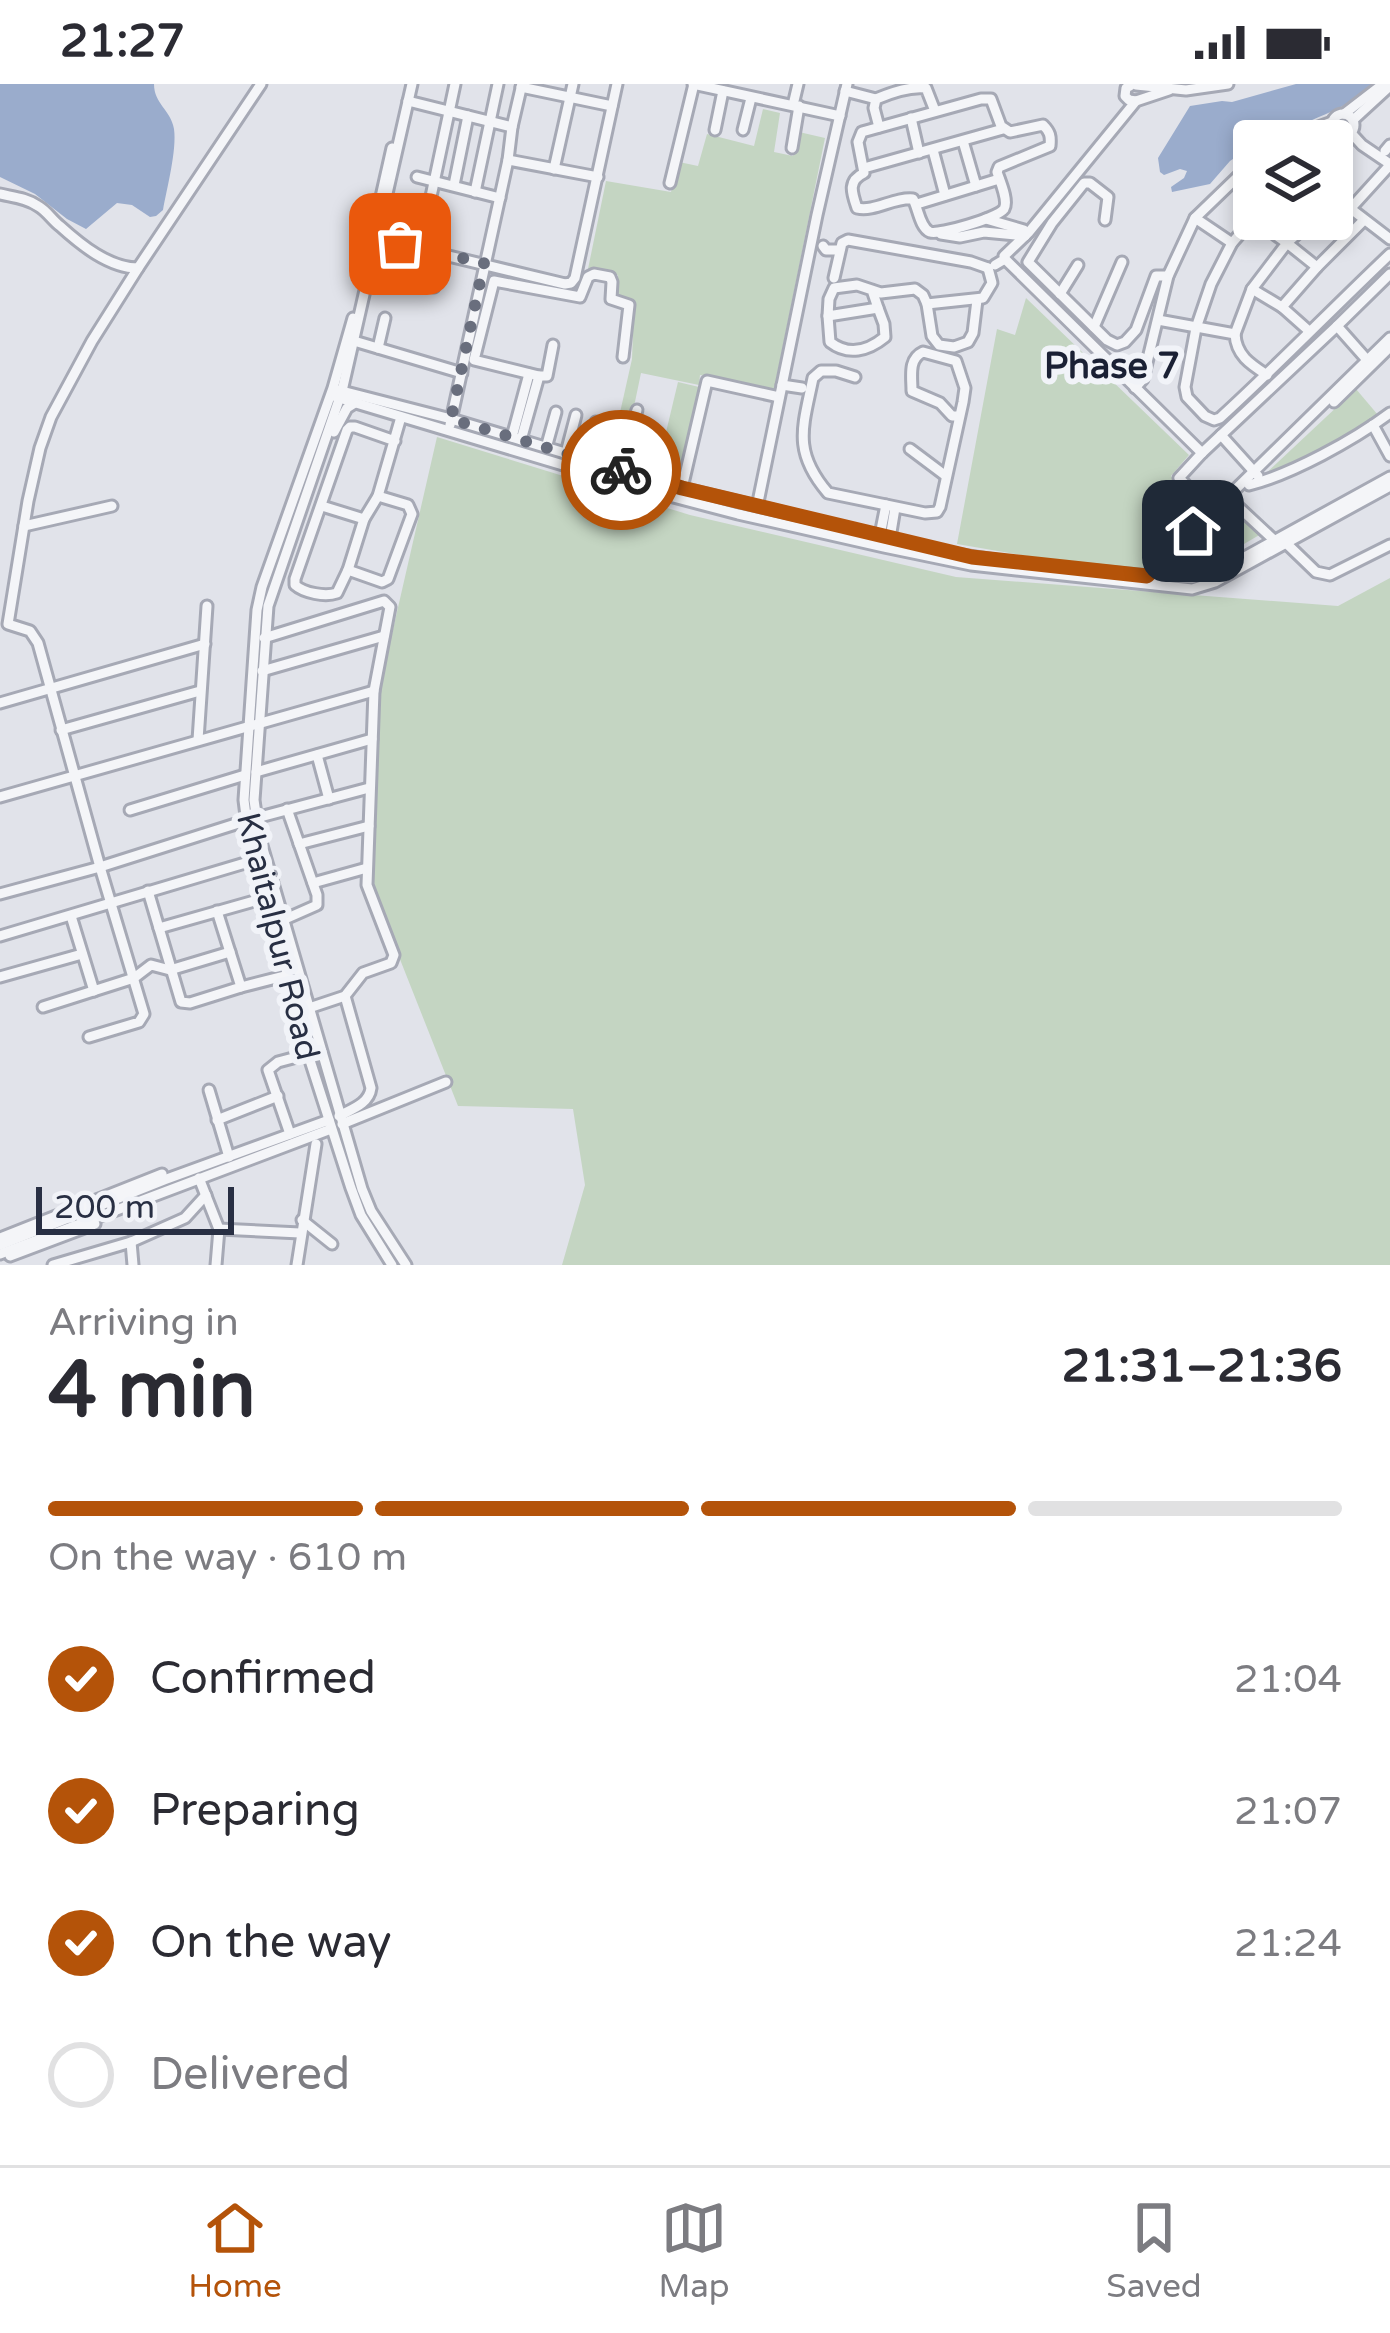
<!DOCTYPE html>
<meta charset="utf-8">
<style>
:root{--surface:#fff;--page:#f7f7f7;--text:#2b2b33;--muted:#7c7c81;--line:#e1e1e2;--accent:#b45309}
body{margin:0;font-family:"Varela Round",sans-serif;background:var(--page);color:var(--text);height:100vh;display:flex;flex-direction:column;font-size:45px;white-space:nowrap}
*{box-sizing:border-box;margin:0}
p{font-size:39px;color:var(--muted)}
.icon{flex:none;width:66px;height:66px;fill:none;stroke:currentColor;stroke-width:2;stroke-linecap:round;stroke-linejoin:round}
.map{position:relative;height:1181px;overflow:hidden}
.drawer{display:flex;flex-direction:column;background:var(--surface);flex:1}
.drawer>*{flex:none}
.buttons{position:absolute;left:1233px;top:36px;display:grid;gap:24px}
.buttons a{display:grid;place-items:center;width:120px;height:120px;border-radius:12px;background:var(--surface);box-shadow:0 6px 18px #0003;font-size:60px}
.scale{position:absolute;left:36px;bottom:30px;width:198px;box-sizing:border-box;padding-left:12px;border:6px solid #282f43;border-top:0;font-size:33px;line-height:42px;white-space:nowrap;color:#282f43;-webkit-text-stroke:9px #f1f3f8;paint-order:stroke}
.pin{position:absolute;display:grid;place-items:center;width:102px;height:102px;color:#fff;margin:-51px;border-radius:24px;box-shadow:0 6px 18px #0006}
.courier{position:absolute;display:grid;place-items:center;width:120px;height:120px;margin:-60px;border:9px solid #b45309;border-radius:50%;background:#fff;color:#222;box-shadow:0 3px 15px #0007}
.head em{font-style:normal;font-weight:800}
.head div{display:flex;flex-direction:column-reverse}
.head{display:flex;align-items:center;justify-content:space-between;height:204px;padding:0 48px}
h1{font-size:78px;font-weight:800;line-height:90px}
.bar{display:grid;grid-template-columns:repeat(4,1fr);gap:18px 12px;align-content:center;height:144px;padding:0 48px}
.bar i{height:15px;border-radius:9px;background:var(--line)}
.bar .current{background:var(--accent)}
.bar p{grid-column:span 4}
ol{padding:0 48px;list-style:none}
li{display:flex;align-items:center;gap:36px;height:132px}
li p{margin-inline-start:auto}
li .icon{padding:12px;border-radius:50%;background:var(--accent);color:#fff;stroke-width:4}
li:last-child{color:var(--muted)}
li i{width:66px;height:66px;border:6px solid var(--line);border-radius:50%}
.status{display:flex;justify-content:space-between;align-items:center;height:84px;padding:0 60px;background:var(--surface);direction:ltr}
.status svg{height:33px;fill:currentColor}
.tab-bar{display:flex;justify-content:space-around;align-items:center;height:168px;border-top:3px solid var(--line);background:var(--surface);font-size:33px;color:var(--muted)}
.tab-bar a{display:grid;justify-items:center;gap:6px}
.tab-bar .current{color:var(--accent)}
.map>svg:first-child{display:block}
.green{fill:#c4d5c2}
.water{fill:#9aaccc}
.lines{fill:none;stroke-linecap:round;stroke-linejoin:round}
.minor-casing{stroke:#a6a9b5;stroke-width:15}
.minor{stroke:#f4f5f8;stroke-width:9}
.done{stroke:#696e7d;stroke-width:12;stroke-dasharray:0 21.6}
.route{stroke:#b45309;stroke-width:15}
.labels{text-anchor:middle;stroke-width:12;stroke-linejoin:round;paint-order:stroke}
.street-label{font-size:33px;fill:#282f43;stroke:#f1f3f8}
.neighbourhood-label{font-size:36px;font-weight:bold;fill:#1a2034;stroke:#f1f3f8}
</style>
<div class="status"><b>21:27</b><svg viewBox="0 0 49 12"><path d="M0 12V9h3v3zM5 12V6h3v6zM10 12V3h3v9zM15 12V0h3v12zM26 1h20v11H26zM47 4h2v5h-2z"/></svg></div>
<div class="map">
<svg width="1390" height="1181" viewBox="0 0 1390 1181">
<rect width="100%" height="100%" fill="#e1e3ea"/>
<!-- green -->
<g class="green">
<polygon points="763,25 780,29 774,68 793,72 799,48 825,54 774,306 700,291 699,301 641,289 631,337 624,345 617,342 632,275 634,220 617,214 618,191 588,185 606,97 671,108 679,78 698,82 707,50 754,62"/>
<polygon points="1026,214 1189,371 1171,392 1203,428 1144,486 1051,476 957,460 997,245 1015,251"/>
<polygon points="678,298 699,303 678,395 656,390"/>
<polygon points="1356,305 1378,331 1371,338 1273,392 1262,393"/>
<polygon points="437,353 690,431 956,493 1338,522 1390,494 1390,1181 562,1181 585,1101 573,1025 458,1022 371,802 378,611"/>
<polygon points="1231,425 1261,450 1198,487 1182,474"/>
</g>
<!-- water -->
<g class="water">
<path d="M0,0h154c0,20 17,26 20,45 3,21 -7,59 -11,81l-7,6 -6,1 -18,-12 -15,-2 -31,26 -19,-10 -32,-25 -35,-17z"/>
<path d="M1296,0h81c-37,29 -74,38 -116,57h-7v4l-24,16 -20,23 -38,8 -1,-5 13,-9 3,-7 -7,-2 -16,6 -4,-3 -2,-14 32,-52 32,-5 10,1z"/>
</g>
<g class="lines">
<defs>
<g id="minor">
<polyline points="693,0 840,32"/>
<polyline points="1136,1 1186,6 1228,0"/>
<polyline points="1130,2 1126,4 1125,12 1129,16 1136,17"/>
<polyline points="521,3 612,22"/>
<polyline points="845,7 876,15"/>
<path d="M981,15h10l10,27 9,6 33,-7c7,7 8,11 7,21l-51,21 -2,5c3,9 12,29 7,37 -7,9 -64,26 -74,23 -10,-4 -12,-24 -17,-33 -19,-2 -38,13 -56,9 -5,-15 -10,-27 7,-35l-6,-31 4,-10z"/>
<polyline points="408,17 512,43"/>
<polyline points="793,21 798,0"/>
<circle cx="1343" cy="41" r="11"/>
<polyline points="1344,30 1383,0"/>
<polyline points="911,34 919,69"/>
<polyline points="1353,36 1390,2"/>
<path d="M879,43l-5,-19 2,-9c14,-6 34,-13 50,-11l9,23"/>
<polyline points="715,46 723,7"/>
<polyline points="743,46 751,14"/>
<polyline points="1351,49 1362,61 1390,80"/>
<polyline points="963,57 976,102"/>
<polyline points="1280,57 1332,38"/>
<polyline points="792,64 799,22"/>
<polyline points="933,66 945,111"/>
<polyline points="1385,67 1390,61"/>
<polyline points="508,76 598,93"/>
<polyline points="864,84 1003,45"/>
<polyline points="554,85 573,0"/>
<polyline points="417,93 500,114"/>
<polyline points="670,99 694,0"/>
<polyline points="454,101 468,32"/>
<polyline points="475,108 498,0"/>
<path d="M0,110c13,3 27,4 38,12 9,5 14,14 22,20 21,19 49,42 78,42"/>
<polyline points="1338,115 1390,155"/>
<polyline points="917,120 999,95"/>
<polyline points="407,124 426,128"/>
<polyline points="1351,124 1390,81"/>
<polyline points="1195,134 1232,159"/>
<polyline points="986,135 1024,146"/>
<polyline points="1314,135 1287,159 1317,183"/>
<polyline points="1105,136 1108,113 1090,99 1084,99 1052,139 1028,178 1107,256 1117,261 1125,258 1136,246 1156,192 1168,192"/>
<polyline points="941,150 960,153 984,148 1025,152"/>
<polyline points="372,153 392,64"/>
<polyline points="378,155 565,200 571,199 575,194 617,0"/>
<polyline points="823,162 826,166 837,166"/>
<polyline points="420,164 455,0"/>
<polyline points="1005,175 1202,369"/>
<polyline points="995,181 1005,175 1004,172 1029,148 1136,17 1169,6"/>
<polyline points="393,194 400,161"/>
<polyline points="834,194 842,159 848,156 971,178 988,184"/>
<polyline points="434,203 443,169"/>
<polyline points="1252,205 1282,223 1309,247"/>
<polyline points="872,206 878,224 828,232 829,215 834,204 857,201 881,209 915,205 923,211 927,220 983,214 992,199 988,184"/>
<polyline points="1060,210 1078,181"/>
<polyline points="927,220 932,252 939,261 954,263 968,258 973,249 977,216"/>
<polyline points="1282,223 1317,183 1364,136"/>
<path d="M828,232l2,26c18,14 38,9 55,-5l-1,-13 -6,-16"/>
<polyline points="353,234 333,304 262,503 257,526 244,716 249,756 298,927 308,970 351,1104 361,1131 392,1181"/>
<path d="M1158,236l77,14c1,21 15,30 32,41"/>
<polyline points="1337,242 1390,190"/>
<polyline points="1094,243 1122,178"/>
<path d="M1235,250l17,-45 35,-46 -34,-24 -21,24 -21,41 -15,44 -11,59 2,10 18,19 9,4 6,-2c58,-53 113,-110 170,-164"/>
<polyline points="354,257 462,289"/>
<polyline points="378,264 385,234"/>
<polyline points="539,292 474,276 494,197 580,213 588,193 594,190 610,193 612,198 611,215 629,221 623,273"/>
<path d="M855,293l-19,-6h-15l-8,7c-10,49 -21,73 15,115l97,20 12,-1 3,-5 23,-105 2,-14 -9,-27 -33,-9c-15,7 -11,24 -11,39l28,12 12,13h7"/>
<polyline points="782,301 802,304"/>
<polyline points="1135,304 1143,295 1168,192 1195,134 1254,77"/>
<polyline points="338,306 451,335 682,404 949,469 1014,479 1159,493 1192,494 1212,491 1390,393"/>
<polyline points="336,313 643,405 738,430 884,463 971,481 1192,505 1215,498 1390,402"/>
<polyline points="1334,318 1390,263"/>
<polyline points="450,341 508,76 512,43 522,0"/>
<polyline points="1373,341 1390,372"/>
<polyline points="334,348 347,324 355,319"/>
<polyline points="1221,351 1258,392"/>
<polyline points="512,353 529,290"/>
<polyline points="521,356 539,292 547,292 553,261"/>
<path d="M395,357l-40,-14h-5l-3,3 -52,149v6c9,8 30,12 42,8l11,-23 16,-51 14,-23 23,-79"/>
<polyline points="546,364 556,328"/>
<polyline points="910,365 946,392"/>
<polyline points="566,369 576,331"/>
<polyline points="587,376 596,338"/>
<polyline points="615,385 628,339 633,340 637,326"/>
<path d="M1249,401c43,-11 105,-45 141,-72"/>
<polyline points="682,404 707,297 779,313"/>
<polyline points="1232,417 1274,456"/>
<polyline points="322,422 364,435"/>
<polyline points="757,423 817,131 847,0"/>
<polyline points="1213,428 1179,394 1202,369 1337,242 1368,277"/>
<polyline points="24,442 112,422"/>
<polyline points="880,451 886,421"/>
<polyline points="890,454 895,424"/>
<polyline points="1286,459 1316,488 1330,491 1390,461"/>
<polyline points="348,486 382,498 388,495 412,430 408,421 378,412"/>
<polyline points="1160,492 1206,443"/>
<polyline points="1145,494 1390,254"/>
<polyline points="264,554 384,517 390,523 374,607 367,801 394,871 391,879 363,889 345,912 303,926"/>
<polyline points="262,587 384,552"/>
<polyline points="0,619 205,560"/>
<polyline points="61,646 200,607"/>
<polyline points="198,656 207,522"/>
<polyline points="317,671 329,715"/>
<polyline points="256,688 372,655"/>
<polyline points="0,713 374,607"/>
<polyline points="130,726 245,691"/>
<polyline points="299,760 369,742"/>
<polyline points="313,799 367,784"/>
<polyline points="148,807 181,918 190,919 241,903 217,827"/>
<polyline points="0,810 100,783 245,737 369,704"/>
<polyline points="71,832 94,907"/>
<polyline points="283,836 317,821 317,811 287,725"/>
<polyline points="159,844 265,814"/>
<polyline points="0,852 255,776"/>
<polyline points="0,893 82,870"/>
<polyline points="241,903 288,891"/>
<polyline points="43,923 134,894 151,881 170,886 230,868"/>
<polyline points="89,953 139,938 144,930 100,783 38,559 30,547 8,540 28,417 40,364 51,333 92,257 138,184 261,0"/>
<polyline points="209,1006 229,1073"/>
<path d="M339,1032c13,-7 30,-12 32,-28l-26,-92"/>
<polyline points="217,1036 278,1012"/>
<polyline points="342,1040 446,998"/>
<polyline points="290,1050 268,986 278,978 308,970"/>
<polyline points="199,1094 219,1145 216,1181"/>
<polyline points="302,1136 332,1160"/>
<polyline points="219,1145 300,1149"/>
<polyline points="0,1154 162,1090"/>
<polyline points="131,1158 133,1181"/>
<polyline points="0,1161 164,1096 329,1036"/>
<polyline points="0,1170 331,1045"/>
<polyline points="10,1172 95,1140"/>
<polyline points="53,1181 131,1158 185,1134 206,1111"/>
<polyline points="297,1181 316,1060"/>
<polyline points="406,1181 371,1127 362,1105 259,751 254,716 268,522 342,307 412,0"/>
</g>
</defs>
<!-- minor casing -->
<use href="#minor" class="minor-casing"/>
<!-- minor -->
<use href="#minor" class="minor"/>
</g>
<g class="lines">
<!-- done -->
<polyline class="done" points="400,160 484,179 451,335 621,386"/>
<!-- route -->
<polyline class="route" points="621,386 682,404 972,473 1147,492 1193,447"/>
</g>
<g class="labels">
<!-- street labels -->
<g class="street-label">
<text transform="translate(279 852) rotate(76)" y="12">Khaitalpur Road</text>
</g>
<!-- neighbourhood labels -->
<g class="neighbourhood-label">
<text x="1112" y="294">Phase 7</text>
</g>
</g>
</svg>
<div class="buttons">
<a><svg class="icon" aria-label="layers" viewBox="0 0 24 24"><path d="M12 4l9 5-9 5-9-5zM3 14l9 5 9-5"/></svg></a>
</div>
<div class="scale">200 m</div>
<div class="pin" style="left:400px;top:160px;background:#ea580c"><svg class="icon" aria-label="bag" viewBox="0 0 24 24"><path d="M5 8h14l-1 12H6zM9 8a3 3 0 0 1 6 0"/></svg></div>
<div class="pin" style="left:1193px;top:447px;background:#1f2937"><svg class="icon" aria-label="home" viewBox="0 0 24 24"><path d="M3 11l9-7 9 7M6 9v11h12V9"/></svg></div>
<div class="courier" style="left:621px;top:386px"><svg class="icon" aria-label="bike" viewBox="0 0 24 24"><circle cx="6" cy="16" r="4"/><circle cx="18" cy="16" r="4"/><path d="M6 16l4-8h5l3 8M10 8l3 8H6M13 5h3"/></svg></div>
</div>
<section class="drawer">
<div class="head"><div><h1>4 min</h1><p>Arriving in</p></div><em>21:31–21:36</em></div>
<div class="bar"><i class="current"></i><i class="current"></i><i class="current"></i><i></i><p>On the way · 610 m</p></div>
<ol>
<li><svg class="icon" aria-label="check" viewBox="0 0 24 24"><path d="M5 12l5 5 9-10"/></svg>Confirmed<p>21:04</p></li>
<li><svg class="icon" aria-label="check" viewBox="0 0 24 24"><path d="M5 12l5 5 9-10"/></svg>Preparing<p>21:07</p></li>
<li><svg class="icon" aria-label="check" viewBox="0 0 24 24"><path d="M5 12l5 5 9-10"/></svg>On the way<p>21:24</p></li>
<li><i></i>Delivered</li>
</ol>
</section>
<nav class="tab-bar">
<a class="current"><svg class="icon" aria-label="home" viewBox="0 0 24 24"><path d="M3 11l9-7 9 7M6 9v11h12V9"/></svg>Home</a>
<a><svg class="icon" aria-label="map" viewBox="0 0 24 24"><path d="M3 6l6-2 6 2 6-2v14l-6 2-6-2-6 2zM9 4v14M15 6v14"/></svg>Map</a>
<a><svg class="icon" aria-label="saved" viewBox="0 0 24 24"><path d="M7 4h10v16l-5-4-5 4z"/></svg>Saved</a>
</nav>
